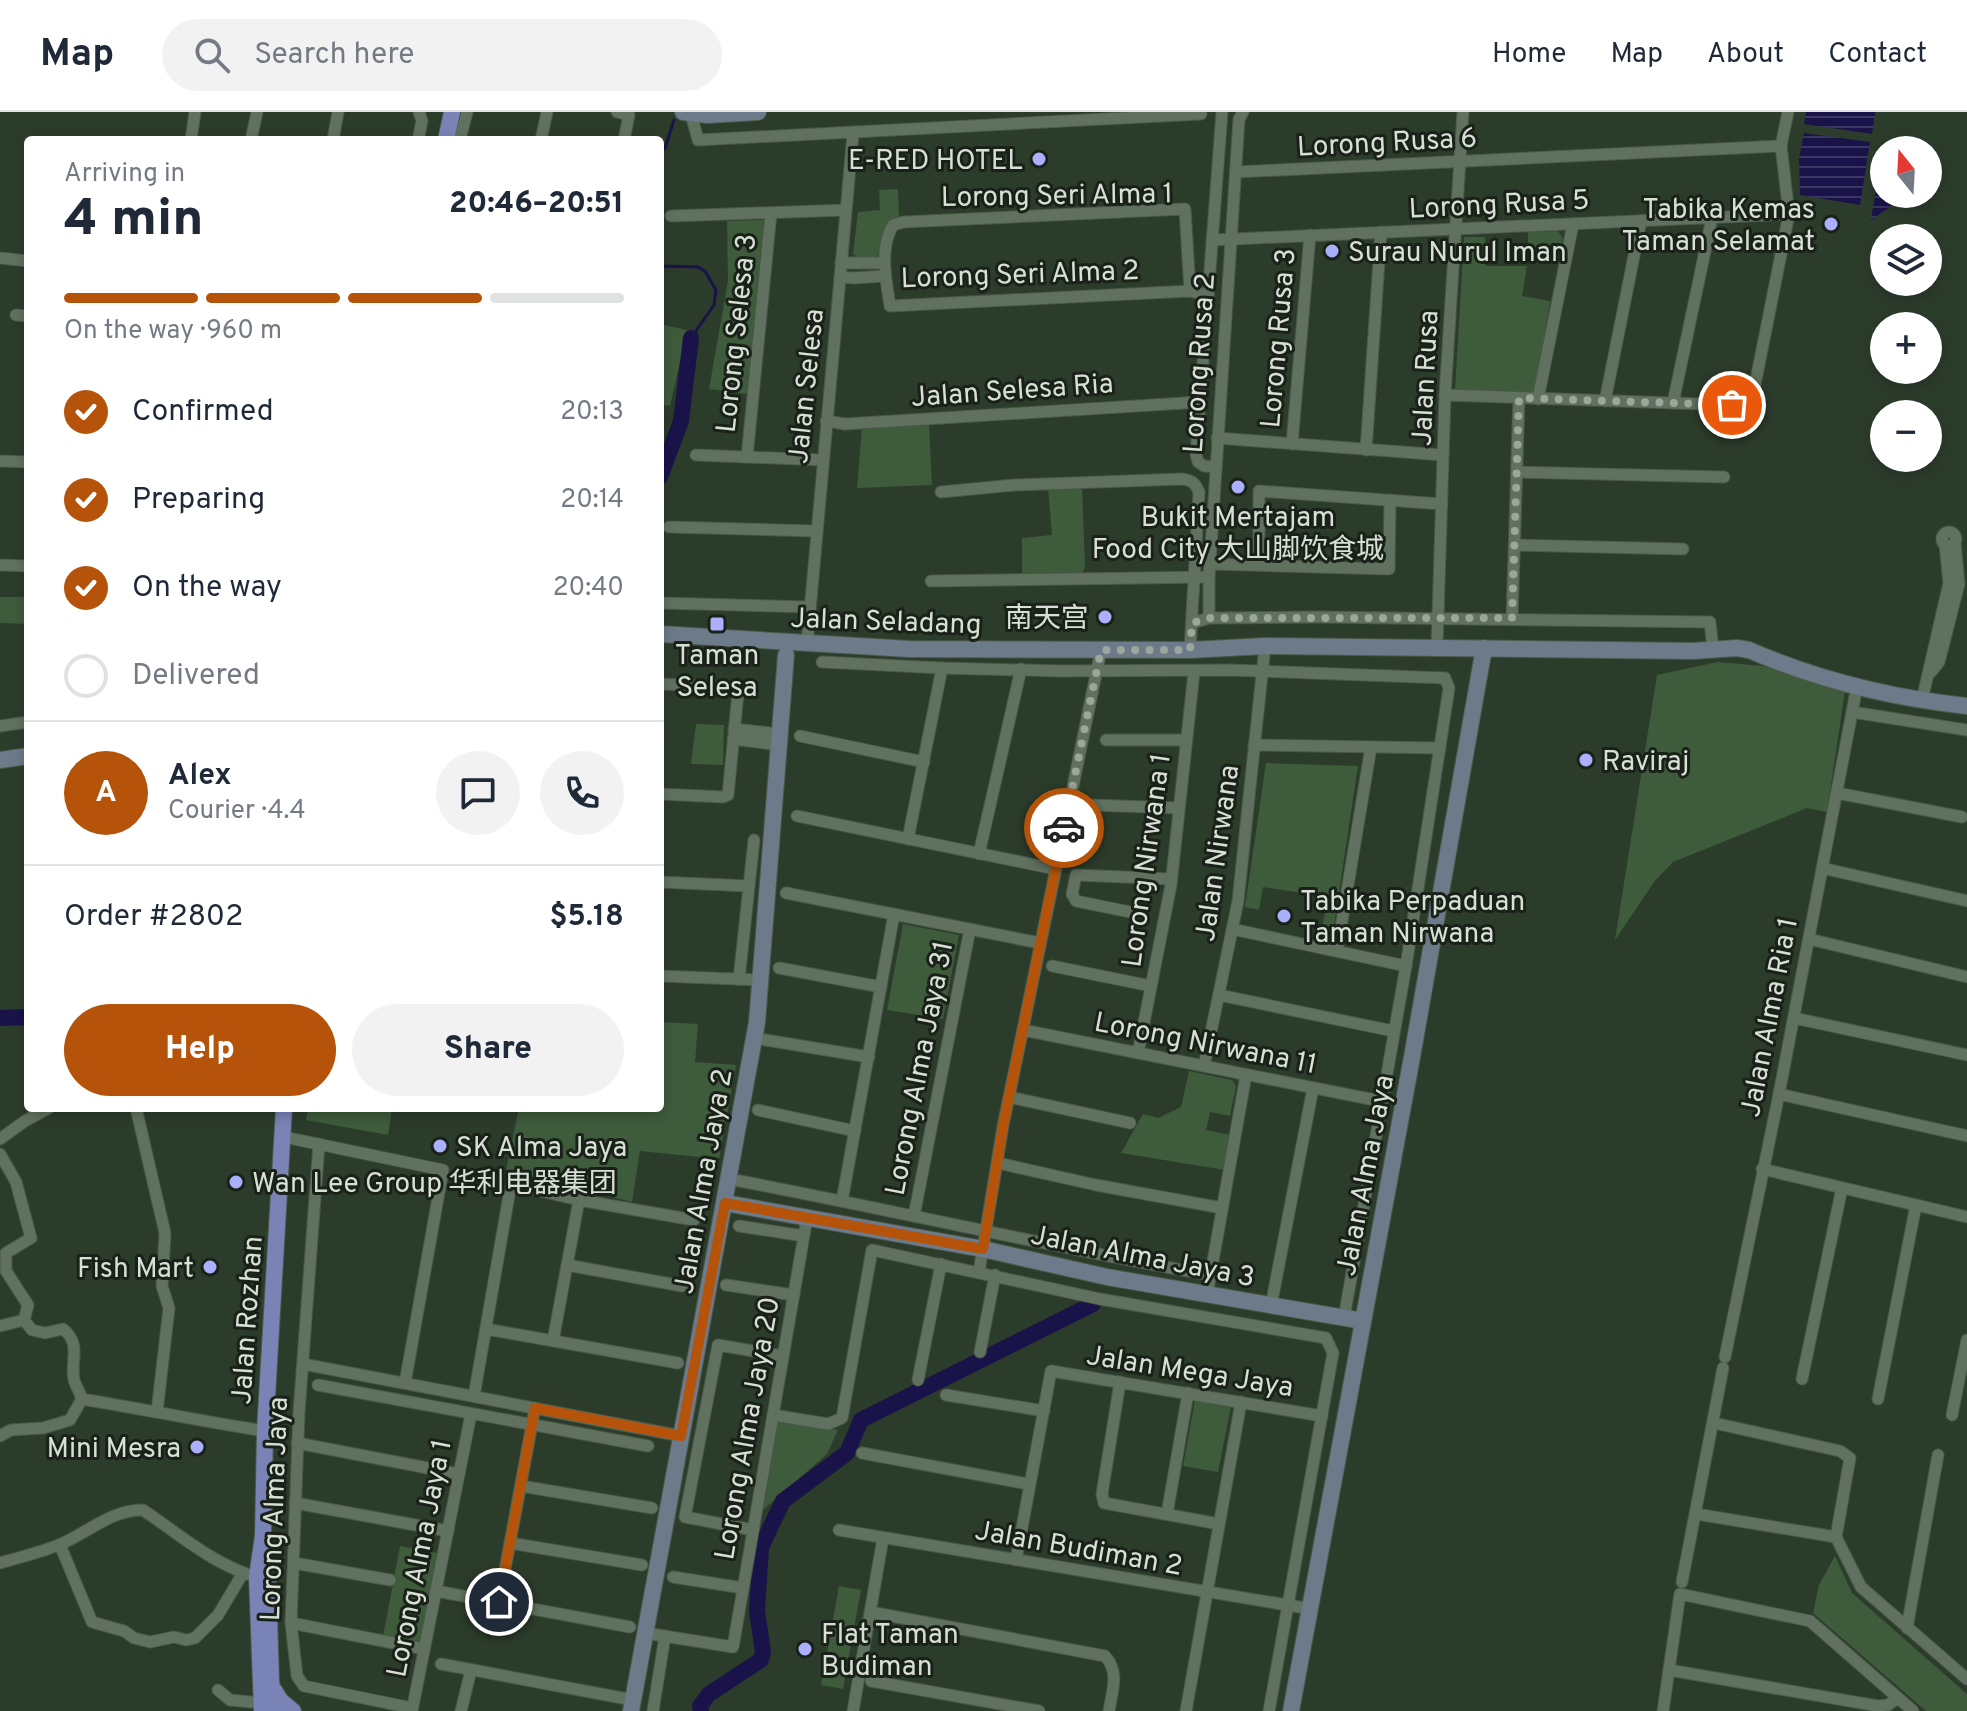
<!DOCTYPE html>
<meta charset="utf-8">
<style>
:root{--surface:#fff;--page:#f2f2f3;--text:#1f2937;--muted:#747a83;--line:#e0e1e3;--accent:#b45309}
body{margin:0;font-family:Overpass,"Noto Sans SC",sans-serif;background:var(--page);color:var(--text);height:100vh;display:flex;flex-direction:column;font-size:30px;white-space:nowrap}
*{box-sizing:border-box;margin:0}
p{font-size:26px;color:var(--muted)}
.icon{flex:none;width:44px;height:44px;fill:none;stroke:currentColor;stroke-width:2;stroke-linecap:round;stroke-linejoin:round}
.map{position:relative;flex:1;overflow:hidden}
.drawer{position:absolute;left:24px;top:24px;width:640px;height:976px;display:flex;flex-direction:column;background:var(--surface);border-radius:8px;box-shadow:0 4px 12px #0003}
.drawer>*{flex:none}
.needle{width:52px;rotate:342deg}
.fabs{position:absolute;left:1870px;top:24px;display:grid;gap:16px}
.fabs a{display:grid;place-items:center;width:72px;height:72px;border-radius:50%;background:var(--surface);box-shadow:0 4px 12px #0003;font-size:40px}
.pin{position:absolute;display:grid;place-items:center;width:68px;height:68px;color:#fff;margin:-34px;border:4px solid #fff;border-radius:50%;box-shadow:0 2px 8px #0007}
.courier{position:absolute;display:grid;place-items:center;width:80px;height:80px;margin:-40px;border:6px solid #b45309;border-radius:50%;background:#fff;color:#222;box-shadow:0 2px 10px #0007}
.summary em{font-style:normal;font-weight:800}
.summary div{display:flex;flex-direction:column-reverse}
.summary{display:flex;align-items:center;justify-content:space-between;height:136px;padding:0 40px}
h1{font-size:52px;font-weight:800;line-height:60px}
.bar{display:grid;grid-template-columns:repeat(4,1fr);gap:12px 8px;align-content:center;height:96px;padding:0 40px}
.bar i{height:10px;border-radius:6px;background:var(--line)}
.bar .selected{background:var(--accent)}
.bar p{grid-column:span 4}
.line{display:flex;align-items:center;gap:20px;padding:0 40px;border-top:2px solid var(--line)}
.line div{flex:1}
.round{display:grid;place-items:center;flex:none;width:84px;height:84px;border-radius:42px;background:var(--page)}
ol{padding:0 40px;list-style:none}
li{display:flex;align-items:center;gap:24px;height:88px}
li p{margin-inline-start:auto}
li .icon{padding:8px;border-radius:50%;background:var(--accent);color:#fff;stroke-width:4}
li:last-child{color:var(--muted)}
li i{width:44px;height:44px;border:4px solid var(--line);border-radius:50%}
.action{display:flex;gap:16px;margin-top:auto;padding:16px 40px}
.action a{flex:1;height:92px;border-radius:48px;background:var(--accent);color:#fff;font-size:32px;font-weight:800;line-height:92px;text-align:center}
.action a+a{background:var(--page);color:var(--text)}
header{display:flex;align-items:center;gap:48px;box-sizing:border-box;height:112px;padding:0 40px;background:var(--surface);border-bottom:2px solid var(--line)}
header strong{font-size:38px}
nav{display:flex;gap:44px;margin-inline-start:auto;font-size:28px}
.search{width:560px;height:72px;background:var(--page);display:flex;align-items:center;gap:20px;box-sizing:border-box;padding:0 28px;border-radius:44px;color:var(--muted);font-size:30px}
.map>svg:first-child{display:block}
.green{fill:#3e5b3c}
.water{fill:url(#water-rules)}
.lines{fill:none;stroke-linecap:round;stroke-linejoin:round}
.stream{stroke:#19134a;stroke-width:3}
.river{stroke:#19134a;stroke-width:16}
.street-casing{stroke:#4a5849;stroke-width:13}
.secondary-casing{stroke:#4a5849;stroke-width:18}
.primary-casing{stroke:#4a5849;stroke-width:18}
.street{stroke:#60725f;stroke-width:11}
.secondary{stroke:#6d7a8a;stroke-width:16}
.primary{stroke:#7983b5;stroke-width:16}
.done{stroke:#9aa79a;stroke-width:8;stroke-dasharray:0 14.4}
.route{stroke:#b45309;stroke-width:10}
.poi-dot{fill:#aab0fb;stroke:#1a2119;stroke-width:3}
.labels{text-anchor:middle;stroke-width:6;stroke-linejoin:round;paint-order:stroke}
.street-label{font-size:28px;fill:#d6e0d5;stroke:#1a2119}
.poi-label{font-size:28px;fill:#d6e0d5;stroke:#1a2119;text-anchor:start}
</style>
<header>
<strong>Map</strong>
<div class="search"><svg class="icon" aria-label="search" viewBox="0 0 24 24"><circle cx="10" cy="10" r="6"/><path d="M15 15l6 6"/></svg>Search here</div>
<nav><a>Home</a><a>Map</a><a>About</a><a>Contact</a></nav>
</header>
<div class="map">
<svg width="1967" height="1599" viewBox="0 0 1967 1599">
<defs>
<pattern id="water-rules" width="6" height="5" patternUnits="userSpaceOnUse" patternTransform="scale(2)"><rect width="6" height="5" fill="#19134a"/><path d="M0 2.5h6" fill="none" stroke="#3a3563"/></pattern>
</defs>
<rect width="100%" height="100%" fill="#2c3c2b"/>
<!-- green -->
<g class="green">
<path d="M898,77l1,29 -10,4c-8,12 -6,27 -14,38l-13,1 -9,-7 5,-42 22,-2 -1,-20z"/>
<polygon points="764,108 747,282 709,277 728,169 727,109"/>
<polygon points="1558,119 1563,127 1559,147 1528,141 1528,120"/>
<polygon points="1464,125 1485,125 1485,154 1527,154 1522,184 1550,189 1535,283 1455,278"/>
<polygon points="660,212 687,218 670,294 660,292"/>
<polygon points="929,313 932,373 857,376 862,316"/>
<polygon points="1082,374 1085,454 1082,463 1022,462 1022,426 1052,423 1048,375"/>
<polygon points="0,485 28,485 28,512 0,511"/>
<polygon points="1717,550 1763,554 1845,579 1827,700 1807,696 1673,750 1654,770 1615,828 1657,563"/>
<polygon points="696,612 724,613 723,653 691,652"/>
<polygon points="1266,651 1358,654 1331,834 1319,831 1328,785 1263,775 1259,798 1245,795"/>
<polygon points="903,812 959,823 943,907 887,898"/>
<polygon points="660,910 698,912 695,950 736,953 719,1047 640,1039 632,1090 506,1058 519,996 660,996"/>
<polygon points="1189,959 1232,968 1236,974 1230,1004 1210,1000 1206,1018 1230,1023 1225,1058 1121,1041 1143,1002 1158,1006 1181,995"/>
<polygon points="308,996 392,996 388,1023 306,1008"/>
<polygon points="1195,1288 1231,1295 1218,1360 1183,1354"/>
<polygon points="778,1309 838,1318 827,1342 763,1398"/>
<polygon points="400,1434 437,1441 420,1531 383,1524"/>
<polygon points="1835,1444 1852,1481 1967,1582 1967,1599 1926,1599 1813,1501 1819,1473"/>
<polygon points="839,1474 861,1478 843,1577 821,1573"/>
</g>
<!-- water -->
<g class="water">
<polygon points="1806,0 1875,0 1872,22 1804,12"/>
<polygon points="1804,21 1870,30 1860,93 1800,83 1799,46"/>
<polygon points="1880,53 1884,54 1884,82 1909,82 1871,108"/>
</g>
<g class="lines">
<!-- stream -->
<g class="stream">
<polyline points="660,39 665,36 674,8"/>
<polyline points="660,154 698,155 705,159 716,178 714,193 691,226"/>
</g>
<!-- river -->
<g class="river">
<polyline points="660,365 681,309 691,226"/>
<polyline points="0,906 28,905"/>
<polyline points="701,1599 700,1594 709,1582 761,1548 763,1540 757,1499 761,1435 783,1389 847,1341 861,1308 1093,1192"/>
</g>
<defs>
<g id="street">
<polyline points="617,0 629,3 624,28"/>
<polyline points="691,2 698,28 1201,2"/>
<polyline points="191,28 195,0"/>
<polyline points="251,28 257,0"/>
<polyline points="333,28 338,0"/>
<polyline points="418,28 422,9 419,0"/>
<polyline points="460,28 467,0"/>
<polyline points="541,28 547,0"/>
<polyline points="1236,60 1781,34"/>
<polyline points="671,104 846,98"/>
<polyline points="1212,128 1789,102"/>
<polyline points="0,146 28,149"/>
<polyline points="841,151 884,151"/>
<polyline points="840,165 854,166 885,164"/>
<path d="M1190,179l-5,-82 -281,13 -11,3c-14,24 -7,55 -3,81l300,-15 18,5"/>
<polyline points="16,203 28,204"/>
<polyline points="1445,283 1760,294"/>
<polyline points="1538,287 1573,112"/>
<polyline points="1605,289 1641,109"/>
<polyline points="1673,291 1712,106"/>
<polyline points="1751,293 1789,102 1781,34 1788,0"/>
<polyline points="826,309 845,312 1200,290"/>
<polyline points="1217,326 1443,343"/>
<polyline points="1292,332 1310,123"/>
<polyline points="1366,338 1381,120"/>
<polyline points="696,343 822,348"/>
<polyline points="747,345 771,101"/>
<polyline points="0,349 28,350"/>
<polyline points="1216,355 1204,354 1198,350 1196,342 1222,0"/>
<polyline points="1517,360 1724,365"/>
<path d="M941,380l73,-7 167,-6c10,1 14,3 18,13"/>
<polyline points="669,415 816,419"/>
<circle cx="1949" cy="427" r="7"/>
<polyline points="1515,433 1683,437"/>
<polyline points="1210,452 1389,457 1390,388"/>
<polyline points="0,453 28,454"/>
<polyline points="1259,453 1259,379 1442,392"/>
<polyline points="931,469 1209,465"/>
<polyline points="660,491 809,495"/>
<polyline points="1209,506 1209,465 1239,7 1243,0"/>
<polyline points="1512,506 1519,286"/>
<polyline points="1192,511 1209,506 1318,505 1710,510 1713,538"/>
<polyline points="807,532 853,22"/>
<polyline points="1437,535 1445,283 1463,0"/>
<polyline points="1190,538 1199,380"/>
<polyline points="822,550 942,556 1061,559 1230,558 1445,566 1449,576 1406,854 1344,1206"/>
<polyline points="1931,560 1939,550 1959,472 1955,431"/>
<polyline points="660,574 663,572 735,576 738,581 728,683 723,685 660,682"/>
<polyline points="1922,588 1949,471 1945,433"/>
<polyline points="1852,600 1967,618"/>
<polyline points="0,614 28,610"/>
<polyline points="734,617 780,622"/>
<polyline points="800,624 924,650"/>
<polyline points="733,627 779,633"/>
<polyline points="1106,628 1186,628"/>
<polyline points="1254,633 1440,636"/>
<polyline points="1837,681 1962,705"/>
<polyline points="1090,693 1179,696"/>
<polyline points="797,704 1055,757"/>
<polyline points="908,727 942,556"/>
<polyline points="979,742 1021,557"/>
<polyline points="1822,756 1967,789"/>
<polyline points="660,770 749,774"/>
<polyline points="786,781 1040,831"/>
<polyline points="1130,800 1076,789 1072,782 1076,763 1171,767"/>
<polyline points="1232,817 1406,854"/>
<polyline points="1809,827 1967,865"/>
<polyline points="1337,839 1371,635"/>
<polyline points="1052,854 1151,874"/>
<polyline points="779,856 881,875"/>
<polyline points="660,864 761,868"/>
<polyline points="739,867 754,728"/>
<polyline points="1219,883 1393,919"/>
<polyline points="1794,906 1967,943"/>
<polyline points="1023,918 1380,989"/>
<polyline points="754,926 869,945"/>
<polyline points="1138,941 1171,773 1194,560"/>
<polyline points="1204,954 1238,789 1265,534"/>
<polyline points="1779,982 1967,1024"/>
<polyline points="1009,985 1130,1011"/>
<polyline points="136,996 165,1121 162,1174 169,1196 157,1300"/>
<polyline points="758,998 855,1019"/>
<polyline points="284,1025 443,1058 405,1271"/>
<polyline points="0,1027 25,1009 49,996"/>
<polyline points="319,1032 299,1300 291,1511 297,1564 304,1574 412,1596"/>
<polyline points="0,1042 16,1070 31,1126 6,1141 6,1159 28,1193 24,1208"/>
<polyline points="998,1051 1096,1073 1222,1096"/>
<polyline points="1762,1057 1967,1105"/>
<path d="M729,1067c161,30 320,68 481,96"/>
<polyline points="842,1089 894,802"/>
<polyline points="914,1104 970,817"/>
<polyline points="739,1114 804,1124"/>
<polyline points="567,1153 682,1174"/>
<polyline points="979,1160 1003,1014 1101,538"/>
<polyline points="726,1173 794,1183"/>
<polyline points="1207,1183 1246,963"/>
<polyline points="1271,1194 1313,976"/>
<path d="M0,1214l24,-6 8,10 13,3 18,-4c19,15 7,32 11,51 2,6 6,13 8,19"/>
<polyline points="486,1217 678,1251"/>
<polyline points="553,1229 579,1088"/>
<polyline points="980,1240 995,1163"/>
<polyline points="1725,1245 1779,982 1857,574"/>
<polyline points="303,1252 681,1324"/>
<polyline points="1802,1267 1842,1076"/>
<polyline points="918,1268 941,1152"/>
<polyline points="1120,1270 1102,1382 1104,1391 1219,1412"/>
<polyline points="318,1273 648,1334"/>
<polyline points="946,1283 1044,1299"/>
<polyline points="474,1284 511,1072 579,1088 694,1108"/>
<path d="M82,1287c61,10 122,23 183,32"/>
<polyline points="1878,1287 1916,1093"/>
<polyline points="773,1303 828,1312 842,1306 872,1138 1100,1187 1326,1226 1333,1241 1269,1599"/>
<polyline points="1952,1303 1967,1228"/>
<polyline points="1714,1311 1840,1339 1850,1346 1836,1425"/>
<polyline points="0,1324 11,1318 43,1316 70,1308 82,1287"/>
<polyline points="297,1331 459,1362"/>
<polyline points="862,1341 1028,1372"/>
<polyline points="521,1374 652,1396"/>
<polyline points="295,1391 448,1419"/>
<polyline points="1167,1402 1188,1281"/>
<polyline points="1696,1402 1836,1425"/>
<polyline points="753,1418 685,1405 718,1233 783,1244"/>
<polyline points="839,1418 1311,1497"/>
<polyline points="1836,1425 1861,1475 1967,1567"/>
<polyline points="510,1431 642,1453"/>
<polyline points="60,1433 92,1510 124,1519 134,1526 150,1530 174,1525 186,1528 195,1526 218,1503 243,1461"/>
<polyline points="1016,1448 1051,1259 1322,1304"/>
<path d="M0,1451c20,-6 42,-11 61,-19 26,-11 52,-35 82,-34 36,24 72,56 114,67"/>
<polyline points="294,1451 390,1468"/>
<polyline points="673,1465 743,1476"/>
<polyline points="1682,1470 1723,1256"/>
<polyline points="436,1479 630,1515"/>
<polyline points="499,1490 535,1296"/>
<path d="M870,1500l235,44c15,16 7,35 4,55"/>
<polyline points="291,1511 424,1537"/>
<polyline points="1907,1516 1938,1343"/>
<polyline points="645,1521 733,1535 807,1106"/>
<polyline points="441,1552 633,1588"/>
<polyline points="1669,1558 1878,1594 1888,1593 1898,1586"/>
<polyline points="871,1569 1039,1599"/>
<polyline points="218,1578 230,1588 261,1591"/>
<polyline points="412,1599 471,1302"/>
<polyline points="461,1599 471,1558"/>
<polyline points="653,1599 665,1524"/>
<polyline points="853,1599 883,1426"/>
<polyline points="1186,1599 1241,1290"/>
<polyline points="1663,1599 1680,1482 1810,1509 1913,1599"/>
</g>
<g id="secondary">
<polyline points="683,0 707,3 758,0"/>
<path d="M660,522l249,15 281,1 75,-4 428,5 44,-3 12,2c69,30 143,48 218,56"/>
<polyline points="0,648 28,644"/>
<polyline points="725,1091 983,1137 1107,1165 1363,1209"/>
<polyline points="631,1599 757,910 786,543"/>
<polyline points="1291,1599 1412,945 1484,536"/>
</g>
<g id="primary">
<polyline points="446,28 452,0"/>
<polyline points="268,1469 271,1569 275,1599"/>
<polyline points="274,1578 280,1588 293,1599"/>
<polyline points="262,1599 257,1465 263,1424 265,1319 284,996"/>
</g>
</defs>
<!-- street casing -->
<use href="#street" class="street-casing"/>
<!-- secondary casing -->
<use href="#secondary" class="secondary-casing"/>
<!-- primary casing -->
<use href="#primary" class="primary-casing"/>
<!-- street -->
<use href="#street" class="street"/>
<!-- secondary -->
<use href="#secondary" class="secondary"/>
<!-- primary -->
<use href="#primary" class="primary"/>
</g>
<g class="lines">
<!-- done -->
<polyline class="done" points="1064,716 1101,538 1190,538 1192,511 1209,506 1512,506 1519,286 1732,293"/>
<!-- route -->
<polyline class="route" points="499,1490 535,1296 681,1324 725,1091 983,1137 1003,1014 1064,716"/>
</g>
<!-- markers -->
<g class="poi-dot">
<circle cx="1039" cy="47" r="8"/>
<circle cx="1831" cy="112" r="8"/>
<circle cx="1332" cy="139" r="8"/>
<circle cx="1238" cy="375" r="8"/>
<circle cx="1105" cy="505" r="8"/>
<rect x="709" y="504" width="16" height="16" rx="4"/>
<circle cx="1586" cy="648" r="8"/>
<circle cx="1284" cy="804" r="8"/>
<circle cx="440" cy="1034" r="8"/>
<circle cx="236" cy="1070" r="8"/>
<circle cx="210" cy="1155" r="8"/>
<circle cx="197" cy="1335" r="8"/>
<circle cx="805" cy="1537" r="8"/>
</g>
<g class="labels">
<!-- street labels -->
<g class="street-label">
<text transform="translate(1387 29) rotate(-3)" y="10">Lorong Rusa 6</text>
<text transform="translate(1057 82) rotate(-1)" y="10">Lorong Seri Alma 1</text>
<text transform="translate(1499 91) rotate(-3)" y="10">Lorong Rusa 5</text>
<text transform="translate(1020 161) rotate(-2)" y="10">Lorong Seri Alma 2</text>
<text transform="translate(735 221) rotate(-84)" y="10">Lorong Selesa 3</text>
<text transform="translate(1277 226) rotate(-85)" y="10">Lorong Rusa 3</text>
<text transform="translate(1198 251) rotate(-86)" y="10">Lorong Rusa 2</text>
<text transform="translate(1424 266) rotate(-87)" y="10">Jalan Rusa</text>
<text transform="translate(805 274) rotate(-84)" y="10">Jalan Selesa</text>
<text transform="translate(1012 277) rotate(-4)" y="10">Jalan Selesa Ria</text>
<text transform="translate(886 508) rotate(2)" y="10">Jalan Seladang</text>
<text transform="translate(1216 741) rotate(-82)" y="10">Jalan Nirwana</text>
<text transform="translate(1145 748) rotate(-82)" y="10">Lorong Nirwana 1</text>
<text transform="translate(1768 905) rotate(-79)" y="10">Jalan Alma Ria 1</text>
<text transform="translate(1206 930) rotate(11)" y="10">Lorong Nirwana 11</text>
<text transform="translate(918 956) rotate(-79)" y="10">Lorong Alma Jaya 31</text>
<text transform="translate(1364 1063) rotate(-79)" y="10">Jalan Alma Jaya</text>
<text transform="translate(702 1069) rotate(-80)" y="10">Jalan Alma Jaya 2</text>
<text transform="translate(1143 1143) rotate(11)" y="10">Jalan Alma Jaya 3</text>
<text transform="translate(246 1208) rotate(-86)" y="10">Jalan Rozhan</text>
<text transform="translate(1190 1258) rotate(9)" y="10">Jalan Mega Jaya</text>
<text transform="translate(746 1316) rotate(-80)" y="10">Lorong Alma Jaya 20</text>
<text transform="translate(273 1397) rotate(-88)" y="10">Lorong Alma Jaya</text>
<text transform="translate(1079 1435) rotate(10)" y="10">Jalan Budiman 2</text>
<text transform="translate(418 1446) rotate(-79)" y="10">Lorong Alma Jaya 1</text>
</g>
<!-- poi labels -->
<g class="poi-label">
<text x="1023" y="57" text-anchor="end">E-RED HOTEL</text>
<text x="1815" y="106" text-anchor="end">Tabika Kemas<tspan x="1815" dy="32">Taman Selamat</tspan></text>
<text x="1348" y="149">Surau Nurul Iman</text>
<text x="1238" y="414" text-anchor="middle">Bukit Mertajam<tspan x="1238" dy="32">Food City 大山脚饮食城</tspan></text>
<text x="1089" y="515" text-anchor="end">南天宫</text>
<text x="717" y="552" text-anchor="middle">Taman<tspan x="717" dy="32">Selesa</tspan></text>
<text x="1602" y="658">Raviraj</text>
<text x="1300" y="798">Tabika Perpaduan<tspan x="1300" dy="32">Taman Nirwana</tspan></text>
<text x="456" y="1044">SK Alma Jaya</text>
<text x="252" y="1080">Wan Lee Group 华利电器集团</text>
<text x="194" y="1165" text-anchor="end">Fish Mart</text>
<text x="181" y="1345" text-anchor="end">Mini Mesra</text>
<text x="821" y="1531">Flat Taman<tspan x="821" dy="32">Budiman</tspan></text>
</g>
</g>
</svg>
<div class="fabs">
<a><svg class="needle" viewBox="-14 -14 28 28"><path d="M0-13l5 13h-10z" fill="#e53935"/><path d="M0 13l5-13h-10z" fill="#747a83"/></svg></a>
<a><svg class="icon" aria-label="layers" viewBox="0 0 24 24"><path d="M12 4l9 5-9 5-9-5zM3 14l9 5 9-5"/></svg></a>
<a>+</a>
<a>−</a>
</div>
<div class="pin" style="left:1732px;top:293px;background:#ea580c"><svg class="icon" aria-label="bag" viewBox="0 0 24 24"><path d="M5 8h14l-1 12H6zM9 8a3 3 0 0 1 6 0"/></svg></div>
<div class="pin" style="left:499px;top:1490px;background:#1f2937"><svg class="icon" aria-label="home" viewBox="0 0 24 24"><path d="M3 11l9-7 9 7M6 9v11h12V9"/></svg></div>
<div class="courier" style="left:1064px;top:716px"><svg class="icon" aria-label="car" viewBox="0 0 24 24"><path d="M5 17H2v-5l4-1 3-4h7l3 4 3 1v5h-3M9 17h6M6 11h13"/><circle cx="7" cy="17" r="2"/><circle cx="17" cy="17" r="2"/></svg></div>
<section class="drawer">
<div class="summary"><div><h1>4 min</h1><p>Arriving in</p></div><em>20:46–20:51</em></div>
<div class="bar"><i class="selected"></i><i class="selected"></i><i class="selected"></i><i></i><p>On the way · 960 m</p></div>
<ol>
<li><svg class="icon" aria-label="check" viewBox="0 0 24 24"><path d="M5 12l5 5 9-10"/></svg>Confirmed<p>20:13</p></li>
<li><svg class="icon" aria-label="check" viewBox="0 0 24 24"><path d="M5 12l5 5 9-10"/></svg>Preparing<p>20:14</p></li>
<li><svg class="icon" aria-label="check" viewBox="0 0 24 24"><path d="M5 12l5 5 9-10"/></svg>On the way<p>20:40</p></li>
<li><i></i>Delivered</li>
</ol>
<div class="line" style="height:144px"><b class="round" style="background:var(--accent);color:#fff">A</b><div><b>Alex</b><p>Courier · 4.4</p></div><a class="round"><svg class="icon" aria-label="chat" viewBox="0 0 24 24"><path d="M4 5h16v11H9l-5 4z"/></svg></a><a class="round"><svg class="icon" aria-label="phone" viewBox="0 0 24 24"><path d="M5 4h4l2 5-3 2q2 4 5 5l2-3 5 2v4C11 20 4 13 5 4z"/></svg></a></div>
<div class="line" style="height:104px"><div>Order #2802</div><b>$5.18</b></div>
<div class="action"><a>Help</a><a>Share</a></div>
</section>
</div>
